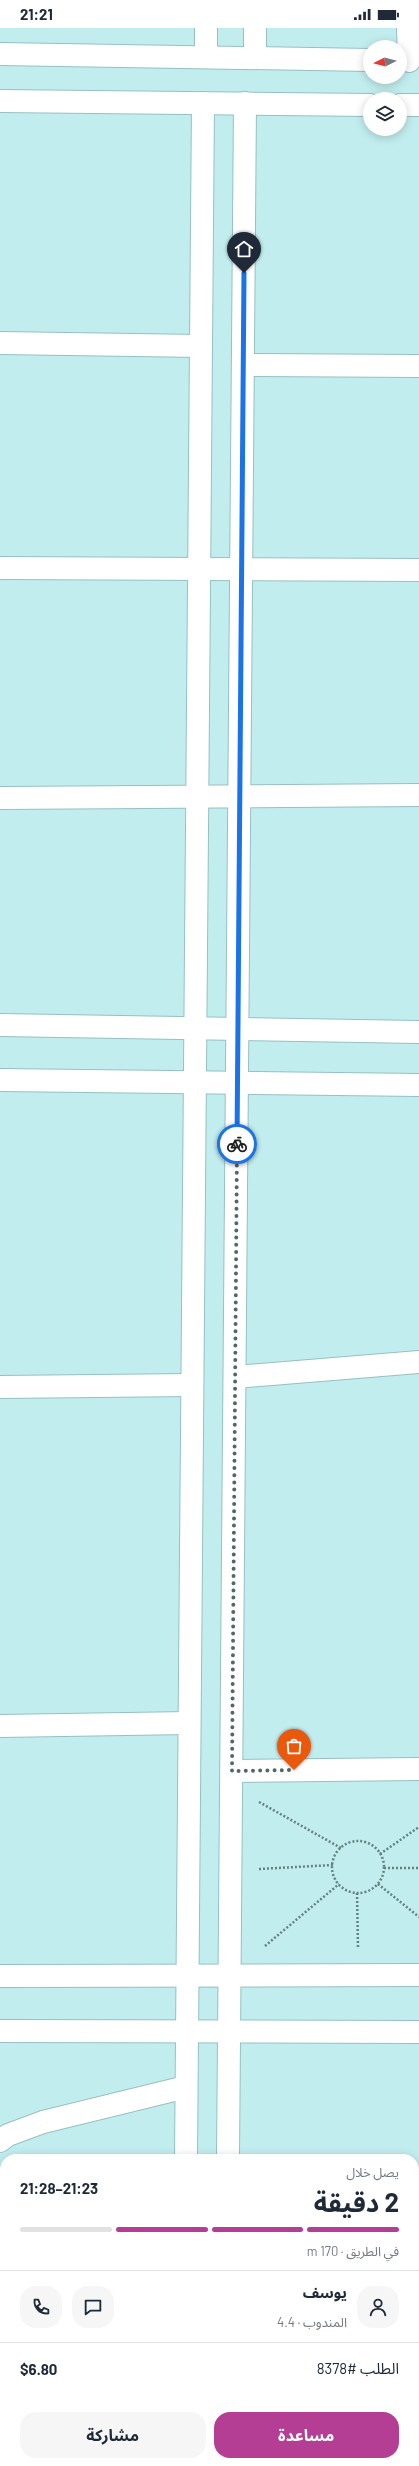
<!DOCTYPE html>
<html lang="ar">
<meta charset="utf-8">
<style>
:root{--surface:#fff;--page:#f6f6f7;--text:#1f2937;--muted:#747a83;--line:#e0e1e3;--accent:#b43e94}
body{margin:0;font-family:Barlow,"Noto Sans Arabic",sans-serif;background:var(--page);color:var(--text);direction:rtl;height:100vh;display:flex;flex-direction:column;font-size:15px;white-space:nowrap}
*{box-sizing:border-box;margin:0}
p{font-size:13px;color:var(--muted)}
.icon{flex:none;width:22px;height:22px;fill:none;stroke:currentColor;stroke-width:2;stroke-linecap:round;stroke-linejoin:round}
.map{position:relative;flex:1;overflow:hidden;direction:ltr}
.drawer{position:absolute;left:0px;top:2126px;width:419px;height:312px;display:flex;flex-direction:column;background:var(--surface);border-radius:16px 16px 0 0;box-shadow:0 2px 10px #0003;direction:rtl}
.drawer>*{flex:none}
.needle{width:26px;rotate:264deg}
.buttons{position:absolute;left:363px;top:12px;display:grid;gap:8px}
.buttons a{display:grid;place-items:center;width:44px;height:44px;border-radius:50%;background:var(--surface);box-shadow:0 2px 10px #0003;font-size:20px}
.pin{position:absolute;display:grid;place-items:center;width:34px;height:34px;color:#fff;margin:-41px -17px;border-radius:50% 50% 50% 0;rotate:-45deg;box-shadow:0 0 4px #0007}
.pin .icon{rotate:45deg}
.courier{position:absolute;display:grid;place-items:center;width:40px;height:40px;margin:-20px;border:3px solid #1a73e8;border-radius:50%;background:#fff;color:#222;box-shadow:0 1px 5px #0007}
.overview em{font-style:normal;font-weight:700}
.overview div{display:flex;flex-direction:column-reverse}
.overview{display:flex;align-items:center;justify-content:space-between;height:68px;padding:0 20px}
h1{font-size:26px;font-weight:700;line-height:30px}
.bar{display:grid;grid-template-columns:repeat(4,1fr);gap:6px 4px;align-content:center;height:48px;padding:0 20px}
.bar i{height:5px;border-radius:3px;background:var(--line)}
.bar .current{background:var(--accent)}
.bar p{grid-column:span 4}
.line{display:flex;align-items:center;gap:10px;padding:0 20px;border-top:1px solid var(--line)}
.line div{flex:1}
.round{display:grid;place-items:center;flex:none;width:42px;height:42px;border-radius:16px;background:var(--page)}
.button{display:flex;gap:8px;margin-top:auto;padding:8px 20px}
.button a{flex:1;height:46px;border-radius:16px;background:var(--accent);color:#fff;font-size:16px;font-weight:700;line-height:46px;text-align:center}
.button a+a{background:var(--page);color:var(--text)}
.status{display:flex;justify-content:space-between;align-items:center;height:28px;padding:0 20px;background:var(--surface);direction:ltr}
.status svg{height:11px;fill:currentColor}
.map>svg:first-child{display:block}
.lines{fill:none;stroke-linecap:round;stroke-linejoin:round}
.minor-casing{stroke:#96c0c1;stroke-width:24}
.path{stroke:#648181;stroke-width:2.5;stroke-dasharray:2 2;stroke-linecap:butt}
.minor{stroke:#fff;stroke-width:22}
.done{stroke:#4f6969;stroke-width:4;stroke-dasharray:0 7.2}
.route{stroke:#1a73e8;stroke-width:5}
</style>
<div class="status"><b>21:21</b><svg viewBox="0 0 49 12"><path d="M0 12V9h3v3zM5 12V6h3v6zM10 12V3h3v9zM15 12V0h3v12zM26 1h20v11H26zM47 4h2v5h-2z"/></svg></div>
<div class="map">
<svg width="419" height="2438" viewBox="0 0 419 2438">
<rect width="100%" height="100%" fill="#c2edee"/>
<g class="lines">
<defs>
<g id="minor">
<polyline points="408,0 409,33"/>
<polyline points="0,26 370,32"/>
<polyline points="206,29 206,0"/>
<polyline points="255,30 255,0"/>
<polyline points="0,73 370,77"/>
<polyline points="400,77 419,77"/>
<polyline points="0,315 201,318"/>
<polyline points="244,337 419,338"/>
<polyline points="0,540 419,542"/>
<polyline points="0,770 419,767"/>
<polyline points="0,997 419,1004"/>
<polyline points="0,1052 419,1057"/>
<polyline points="235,1349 419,1334"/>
<polyline points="0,1359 192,1357"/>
<polyline points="0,1698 189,1695"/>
<polyline points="232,1743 419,1741"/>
<polyline points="0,1948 419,1947"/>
<polyline points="0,2003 419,2004"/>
<polyline points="0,2113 8,2107 43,2094 186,2059"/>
<polyline points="186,2131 203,75"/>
<polyline points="228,2131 245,75"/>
<polyline points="414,2398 419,2398"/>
<polyline points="0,2410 5,2411"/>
<polyline points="182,2438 182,2433"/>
<polyline points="225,2438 225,2433"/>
</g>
</defs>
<!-- minor casing -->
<use href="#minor" class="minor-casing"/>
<!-- path -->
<g class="path">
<polyline points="259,1774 341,1820"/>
<circle cx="358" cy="1839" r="26"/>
<polyline points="380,1826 419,1799"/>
<polyline points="384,1840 419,1840"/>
<polyline points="259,1841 333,1837"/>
<polyline points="378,1856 419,1889"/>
<polyline points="357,1865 358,1919"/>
<polyline points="265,1918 339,1856"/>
</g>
<!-- minor -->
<use href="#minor" class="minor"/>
</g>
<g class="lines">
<!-- done -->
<polyline class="done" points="237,1116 232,1743 294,1742"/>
<!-- route -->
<polyline class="route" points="237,1116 244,245"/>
</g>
</svg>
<div class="buttons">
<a><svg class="needle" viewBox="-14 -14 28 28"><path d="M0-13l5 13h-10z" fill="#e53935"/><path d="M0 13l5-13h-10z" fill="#747a83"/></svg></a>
<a><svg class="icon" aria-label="layers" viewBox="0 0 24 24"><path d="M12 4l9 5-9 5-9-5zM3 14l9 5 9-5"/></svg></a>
</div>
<div class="pin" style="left:294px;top:1742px;background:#ea580c"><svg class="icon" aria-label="bag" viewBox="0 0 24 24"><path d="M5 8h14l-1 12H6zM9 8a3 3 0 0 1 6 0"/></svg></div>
<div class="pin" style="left:244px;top:245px;background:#1f2937"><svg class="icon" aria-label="home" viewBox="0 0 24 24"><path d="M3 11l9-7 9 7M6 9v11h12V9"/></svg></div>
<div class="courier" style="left:237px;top:1116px"><svg class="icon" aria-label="bike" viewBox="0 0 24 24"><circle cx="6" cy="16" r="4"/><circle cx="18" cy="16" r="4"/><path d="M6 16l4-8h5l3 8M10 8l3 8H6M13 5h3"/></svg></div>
<section class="drawer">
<div class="overview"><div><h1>2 دقيقة</h1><p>يصل خلال</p></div><em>21:23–21:28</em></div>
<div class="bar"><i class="current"></i><i class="current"></i><i class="current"></i><i></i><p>في الطريق · 170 m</p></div>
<div class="line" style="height:72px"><a class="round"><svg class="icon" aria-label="person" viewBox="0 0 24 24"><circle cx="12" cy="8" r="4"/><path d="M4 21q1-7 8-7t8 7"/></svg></a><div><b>يوسف</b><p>المندوب · 4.4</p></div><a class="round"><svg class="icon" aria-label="chat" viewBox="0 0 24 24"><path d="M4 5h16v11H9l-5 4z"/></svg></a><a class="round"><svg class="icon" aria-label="phone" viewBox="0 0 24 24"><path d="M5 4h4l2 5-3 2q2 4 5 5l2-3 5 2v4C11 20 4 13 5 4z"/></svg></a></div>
<div class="line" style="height:52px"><div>الطلب #8378</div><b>$6.80</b></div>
<div class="button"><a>مساعدة</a><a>مشاركة</a></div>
</section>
</div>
